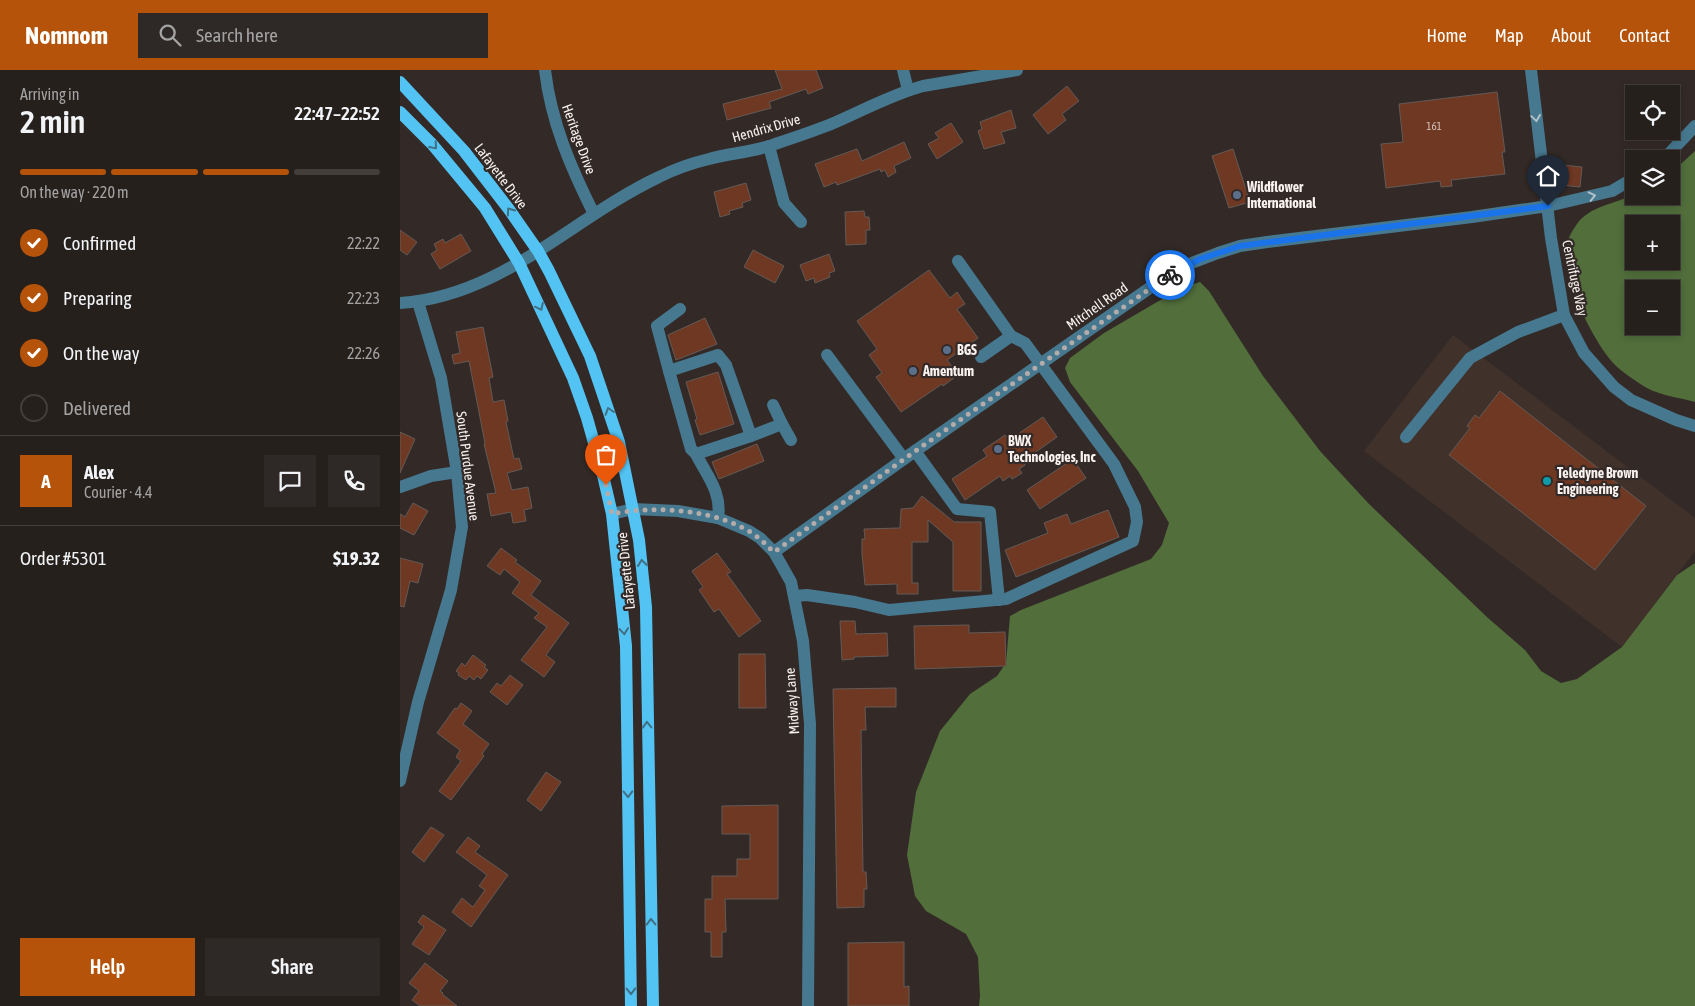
<!DOCTYPE html>
<meta charset="utf-8">
<style>
:root{--surface:#26201d;--page:#2e2826;--text:#f1f3f6;--muted:#a4a3a4;--line:#423e3b;--accent:#b45309}
body{margin:0;font-family:"Asap Condensed",sans-serif;background:var(--page);color:var(--text);height:100vh;display:flex;flex-direction:column;font-size:19px;white-space:nowrap}
*{box-sizing:border-box;margin:0}
p{font-size:16px;color:var(--muted)}
.icon{flex:none;width:28px;height:28px;fill:none;stroke:currentColor;stroke-width:2;stroke-linecap:round;stroke-linejoin:round}
.map{position:relative;flex:1;overflow:hidden}
.side{display:flex;flex-direction:column;background:var(--surface);width:400px}
.side>*{flex:none}
.controls{position:absolute;left:1225px;top:15px;display:grid;gap:10px}
.controls a{display:grid;place-items:center;width:55px;height:55px;border-radius:0px;background:var(--surface);box-shadow:0 2px 8px #0003,0 0 0 1px var(--line);font-size:25px}
.pin{position:absolute;display:grid;place-items:center;width:42px;height:42px;color:#fff;margin:-51px -21px;border-radius:50% 50% 50% 0;rotate:-45deg;box-shadow:0 0 5px #0007}
.pin .icon{rotate:45deg}
.courier{position:absolute;display:grid;place-items:center;width:50px;height:50px;margin:-25px;border:4px solid #1a73e8;border-radius:50%;background:#fff;color:#222;box-shadow:0 1px 6px #0007}
.summary em{font-style:normal;font-weight:600}
.summary div{display:flex;flex-direction:column-reverse}
.summary{display:flex;align-items:center;justify-content:space-between;height:85px;padding:0 20px}
h1{font-size:32px;font-weight:600;line-height:38px}
.bar{display:grid;grid-template-columns:repeat(4,1fr);gap:8px 5px;align-content:center;height:60px;padding:0 20px}
.bar i{height:6px;border-radius:4px;background:var(--line)}
.bar .active{background:var(--accent)}
.bar p{grid-column:span 4}
.line{display:flex;align-items:center;gap:12px;padding:0 20px;border-top:1px solid var(--line)}
.line div{flex:1}
.round{display:grid;place-items:center;flex:none;width:52px;height:52px;border-radius:0px;background:var(--page)}
ol{padding:0 20px;list-style:none}
li{display:flex;align-items:center;gap:15px;height:55px}
li p{margin-inline-start:auto}
li .icon{padding:5px;border-radius:50%;background:var(--accent);color:#fff;stroke-width:4}
li:last-child{color:var(--muted)}
li i{width:28px;height:28px;border:2px solid var(--line);border-radius:50%}
.cta{display:flex;gap:10px;margin-top:auto;padding:10px 20px}
.cta a{flex:1;height:58px;border-radius:0px;background:var(--accent);color:#fff;font-size:20px;font-weight:600;line-height:58px;text-align:center}
.cta a+a{background:var(--page);color:var(--text)}
header{display:flex;align-items:center;gap:30px;box-sizing:border-box;height:70px;padding:0 25px;background:var(--accent);color:#fff}
header strong{font-size:24px}
nav{display:flex;gap:28px;margin-inline-start:auto;font-size:18px}
.search{width:350px;height:45px;background:var(--page);display:flex;align-items:center;gap:12px;box-sizing:border-box;padding:0 18px;border-radius:0px;color:var(--muted);font-size:19px}
main{display:flex;flex:1;min-height:0}
.map>svg:first-child{display:block}
.built{fill:#41312b}
.forest{fill:#516e3b;fill-rule:evenodd}
.building{fill:#6e3823;stroke:#645a56}
.lines{fill:none;stroke-linecap:round;stroke-linejoin:round}
.minor{stroke:#46788f;stroke-width:12}
.major{stroke:#52c3f3;stroke-width:12}
.oneway{stroke:#b1c1c9}
.oneway2{stroke:#416f83}
.done{stroke:#b3acaa;stroke-width:5;stroke-dasharray:0 9}
.route{stroke:#1a73e8;stroke-width:6}
.service-dot{fill:#5c6f8a;stroke:#332a27;stroke-width:2}
.culture-dot{fill:#0f9aa8;stroke:#332a27;stroke-width:2}
.labels{text-anchor:middle;stroke-width:4.5;stroke-linejoin:round;paint-order:stroke}
.number-label{font-size:11px;fill:#d6c4bd}
.street-label{font-size:14px;fill:#f8f2f0;stroke:#332a27}
.poi-label{font-size:14px;font-weight:bold;fill:#f8f2f0;stroke:#332a27;text-anchor:start}
</style>
<header>
<strong>Nomnom</strong>
<div class="search"><svg class="icon" aria-label="search" viewBox="0 0 24 24"><circle cx="10" cy="10" r="6"/><path d="M15 15l6 6"/></svg>Search here</div>
<nav><a>Home</a><a>Map</a><a>About</a><a>Contact</a></nav>
</header>
<main>
<section class="side">
<div class="summary"><div><h1>2 min</h1><p>Arriving in</p></div><em>22:47–22:52</em></div>
<div class="bar"><i class="active"></i><i class="active"></i><i class="active"></i><i></i><p>On the way · 220 m</p></div>
<ol>
<li><svg class="icon" aria-label="check" viewBox="0 0 24 24"><path d="M5 12l5 5 9-10"/></svg>Confirmed<p>22:22</p></li>
<li><svg class="icon" aria-label="check" viewBox="0 0 24 24"><path d="M5 12l5 5 9-10"/></svg>Preparing<p>22:23</p></li>
<li><svg class="icon" aria-label="check" viewBox="0 0 24 24"><path d="M5 12l5 5 9-10"/></svg>On the way<p>22:26</p></li>
<li><i></i>Delivered</li>
</ol>
<div class="line" style="height:90px"><b class="round" style="background:var(--accent);color:#fff">A</b><div><b>Alex</b><p>Courier · 4.4</p></div><a class="round"><svg class="icon" aria-label="chat" viewBox="0 0 24 24"><path d="M4 5h16v11H9l-5 4z"/></svg></a><a class="round"><svg class="icon" aria-label="phone" viewBox="0 0 24 24"><path d="M5 4h4l2 5-3 2q2 4 5 5l2-3 5 2v4C11 20 4 13 5 4z"/></svg></a></div>
<div class="line" style="height:65px"><div>Order #5301</div><b>$19.32</b></div>
<div class="cta"><a>Help</a><a>Share</a></div>
</section>
<div class="map">
<svg width="1295" height="936" viewBox="0 0 1295 936">
<rect width="100%" height="100%" fill="#332a27"/>
<!-- built -->
<polygon class="built" points="1053,265 1295,448 1295,481 1222,577 964,381"/>
<!-- forest -->
<g class="forest">
<path d="M1295,81v251c-14,-4 -36,-7 -48,-14 -10,-6 -22,-14 -31,-22 -23,-23 -57,-93 -48,-125 1,-5 6,-13 9,-17 12,-18 39,-20 57,-30v2h37v-23zM1234,154h37v37h-37zM1234,219h37v37h-37z"/>
<polygon points="800,212 809,221 863,306 920,381 969,434 1088,548 1125,580 1141,601 1161,613 1177,609 1222,577 1277,505 1295,493 1295,936 579,936 580,926 578,887 566,864 526,841 515,826 507,785 516,722 540,661 570,624 597,606 606,593 610,546 621,540 751,489 762,475 769,453 738,401 670,312 665,298 670,288 704,263 781,218"/>
</g>
<!-- building -->
<g class="building">
<polygon points="375,0 416,0 423,18 408,24 406,19 369,32 371,38 327,50 323,34 382,19"/>
<polygon points="667,16 679,31 662,44 666,50 648,64 633,45"/>
<polygon points="1097,22 1105,82 1102,82 1105,104 1051,110 1052,116 1041,117 1040,111 986,118 981,74 1003,72 999,34"/>
<polygon points="611,40 616,58 601,62 605,73 584,79 578,61 582,59 580,52"/>
<polygon points="551,53 563,72 537,89 528,74 539,68 535,63"/>
<polygon points="504,72 511,88 494,96 496,102 488,107 485,100 481,102 480,99 437,115 436,112 424,117 415,94 457,79 462,91"/>
<polygon points="833,79 850,132 829,138 812,86"/>
<polygon points="1163,95 1182,97 1180,117 1161,115"/>
<polygon points="346,113 351,130 342,133 343,137 329,141 330,144 320,147 314,122"/>
<polygon points="464,141 465,147 469,147 470,160 466,160 466,174 446,175 445,142"/>
<polygon points="0,160 17,172 7,185 0,180"/>
<polygon points="61,164 71,181 40,199 31,184 37,180 34,174 43,169 45,173"/>
<polygon points="353,180 384,196 375,213 344,197"/>
<polygon points="429,184 435,201 429,203 430,207 415,213 414,208 406,211 400,195"/>
<polygon points="529,200 550,228 557,222 565,234 557,239 578,268 547,290 558,305 543,316 542,314 501,342 476,307 482,303 469,285 477,279 457,251"/>
<polygon points="305,248 317,274 276,290 268,265"/>
<polygon points="83,257 93,307 89,308 93,332 104,330 108,351 106,352 114,389 119,388 122,399 107,403 112,420 128,417 132,438 124,440 126,451 113,453 111,442 91,446 87,424 96,423 84,374 85,373 69,291 54,294 52,285 60,283 56,262"/>
<polygon points="318,302 334,354 300,365 295,350 297,349 286,312"/>
<polygon points="1100,321 1246,436 1195,500 1049,385 1070,358 1067,356 1075,345 1079,348"/>
<polygon points="643,347 657,367 623,391 625,395 619,399 622,403 612,409 610,406 603,411 600,406 565,430 552,409 587,386 583,380 605,365 609,370"/>
<polygon points="0,362 15,369 0,403"/>
<polygon points="357,374 364,391 319,409 312,392"/>
<polygon points="673,389 686,408 640,439 627,420"/>
<polygon points="522,426 554,452 581,452 581,521 553,521 553,472 528,450 528,472 512,472 512,513 518,513 518,524 497,524 497,514 465,515 462,484 462,469 465,469 464,459 500,458 501,439 513,438"/>
<polygon points="13,433 28,441 14,465 0,458 0,444 5,447"/>
<polygon points="708,440 719,467 616,507 605,480 648,463 644,453 667,444 671,454"/>
<polygon points="101,478 117,490 115,492 141,511 131,525 169,553 146,585 155,592 144,607 121,590 147,557 134,548 139,543 112,523 120,512 104,499 100,505 87,496"/>
<polygon points="317,483 331,502 327,504 361,551 339,567 319,539 314,542 299,520 303,517 292,501"/>
<polygon points="0,488 23,494 18,513 10,511 4,537 0,536"/>
<polygon points="440,551 455,551 456,564 487,563 488,586 454,587 454,589 442,590"/>
<polygon points="569,555 569,563 605,562 606,596 515,599 514,556"/>
<polygon points="339,584 365,584 366,638 339,638"/>
<polygon points="73,585 86,595 84,597 88,600 81,609 77,606 74,610 69,606 66,610 58,605 59,603 56,601 62,593 65,596"/>
<polygon points="110,605 123,615 107,635 90,622 97,613 101,616"/>
<polygon points="496,618 496,637 465,637 466,660 461,660 463,802 466,802 467,819 464,819 464,837 437,838 433,619"/>
<polygon points="61,633 72,641 63,654 89,674 82,684 84,686 51,730 39,721 61,691 56,687 60,680 37,663 55,638 57,639"/>
<polygon points="146,702 161,712 141,741 127,730"/>
<polygon points="378,735 378,829 325,829 326,862 322,862 322,887 311,887 311,862 305,862 305,829 312,829 312,806 337,806 337,789 350,789 350,764 322,764 322,736"/>
<polygon points="31,757 44,765 24,792 12,782"/>
<polygon points="68,767 80,776 75,782 108,805 71,857 52,842 62,828 73,837 85,820 79,816 87,805 56,782"/>
<polygon points="23,845 46,860 29,885 12,874 24,857 18,852"/>
<polygon points="504,872 504,917 509,916 509,936 448,936 448,873"/>
<polygon points="25,893 48,911 40,921 43,923 42,924 57,936 20,936 12,930 19,921 9,913"/>
</g>
<g class="lines">
<!-- minor -->
<g class="minor">
<path d="M145,0c6,52 26,98 49,144"/>
<polyline points="503,0 508,20"/>
<polyline points="1131,0 1151,168 1164,245 1184,283 1214,317 1231,330 1276,350 1295,356"/>
<polyline points="369,76 384,133 401,152"/>
<polyline points="1264,89 1295,56"/>
<path d="M0,233c101,-6 172,-85 259,-126 16,-8 33,-14 50,-18 22,-6 45,-7 66,-15 18,-6 36,-12 54,-19 31,-13 61,-30 94,-39l94,-16"/>
<polyline points="427,285 504,389"/>
<polyline points="581,287 611,266"/>
<polyline points="269,301 257,256 280,239"/>
<polyline points="373,335 382,354"/>
<polyline points="351,366 382,354 391,370"/>
<polyline points="1006,367 1070,288 1118,262 1164,245"/>
<polyline points="515,381 557,439 590,442 599,530"/>
<path d="M296,384l55,-18 -25,-71 -8,-10 -49,16 22,78 5,5c11,22 26,38 22,64"/>
<polyline points="0,417 31,406 57,402"/>
<polyline points="212,444 233,439 278,441 318,448 349,461 360,468 374,482 391,512 403,571 410,654 408,936"/>
<polyline points="374,482 515,381 764,208 789,194 818,183 840,176 867,172 1072,147 1148,136 1212,121 1234,108"/>
<polyline points="395,526 407,525 455,532 489,540 606,529 733,471 737,452 735,437 714,394 625,273 611,266 558,191"/>
<polyline points="0,711 18,632 51,520 62,457 57,402 41,308 18,232"/>
</g>
<!-- major -->
<g class="major">
<polyline points="0,12 64,81 108,138 138,181 149,201 190,286 219,372 239,470 246,537 253,936"/>
<polyline points="0,42 32,74 85,138 119,193 173,308 187,348 202,401 212,444 226,576 231,936"/>
</g>
</g>
<!-- one-way arrows -->
<defs><path id="oneway-chevron" d="M-2-3.5L2.5 0L-2 3.5" fill="none" stroke-width="1.6" stroke-linecap="round" stroke-linejoin="round" transform="scale(1.25)"/></defs>
<g class="oneway">
<use href="#oneway-chevron" transform="translate(1136 48) rotate(82)"/>
<use href="#oneway-chevron" transform="translate(1192 126) rotate(-13)"/>
</g>
<g class="oneway2">
<use href="#oneway-chevron" transform="translate(34 76) rotate(49)"/>
<use href="#oneway-chevron" transform="translate(110 141) rotate(-125)"/>
<use href="#oneway-chevron" transform="translate(140 237) rotate(64)"/>
<use href="#oneway-chevron" transform="translate(209 341) rotate(-108)"/>
<use href="#oneway-chevron" transform="translate(242 493) rotate(-97)"/>
<use href="#oneway-chevron" transform="translate(224 561) rotate(84)"/>
<use href="#oneway-chevron" transform="translate(247 655) rotate(-91)"/>
<use href="#oneway-chevron" transform="translate(228 724) rotate(89)"/>
<use href="#oneway-chevron" transform="translate(251 852) rotate(-91)"/>
<use href="#oneway-chevron" transform="translate(231 921) rotate(89)"/>
</g>
<g class="lines">
<!-- done -->
<path class="done" d="M206,415l6,29c43,-9 112,-5 148,25 5,4 9,9 14,13l157,-112 239,-165"/>
<!-- route -->
<polyline class="route" points="770,205 800,189 840,176 1148,136"/>
</g>
<!-- markers -->
<g class="service-dot">
<circle cx="837" cy="125" r="5"/>
<circle cx="547" cy="280" r="5"/>
<circle cx="513" cy="301" r="5"/>
<circle cx="598" cy="379" r="5"/>
</g>
<circle class="culture-dot" cx="1147" cy="411" r="5"/>
<g class="labels">
<!-- number labels -->
<g class="number-label">
<text x="1034" y="60">161</text>
</g>
<!-- street labels -->
<g class="street-label">
<text transform="translate(366 58) rotate(-16)" y="5">Hendrix Drive</text>
<text transform="translate(179 69) rotate(70)" y="5">Heritage Drive</text>
<text transform="translate(101 106) rotate(53)" y="5">Lafayette Drive</text>
<text transform="translate(1175 208) rotate(78)" y="5">Centrifuge Way</text>
<text transform="translate(697 236) rotate(-35)" y="5">Mitchell Road</text>
<text transform="translate(68 396) rotate(83)" y="5">South Purdue Avenue</text>
<text transform="translate(226 501) rotate(-96)" y="5">Lafayette Drive</text>
<text transform="translate(392 631) rotate(-94)" y="5">Midway Lane</text>
</g>
<!-- poi labels -->
<g class="poi-label">
<text x="847" y="122">Wildflower<tspan x="847" dy="16">International</tspan></text>
<text x="557" y="285">BGS</text>
<text x="523" y="306">Amentum</text>
<text x="608" y="376">BWX<tspan x="608" dy="16">Technologies, Inc</tspan></text>
<text x="1157" y="408">Teledyne Brown<tspan x="1157" dy="16">Engineering</tspan></text>
</g>
</g>
</svg>
<div class="controls">
<a><svg class="icon" aria-label="locate" viewBox="0 0 24 24"><circle cx="12" cy="12" r="6"/><path d="M12 2v4M12 18v4M2 12h4M18 12h4"/></svg></a>
<a><svg class="icon" aria-label="layers" viewBox="0 0 24 24"><path d="M12 4l9 5-9 5-9-5zM3 14l9 5 9-5"/></svg></a>
<a>+</a>
<a>−</a>
</div>
<div class="pin" style="left:206px;top:415px;background:#ea580c"><svg class="icon" aria-label="bag" viewBox="0 0 24 24"><path d="M5 8h14l-1 12H6zM9 8a3 3 0 0 1 6 0"/></svg></div>
<div class="pin" style="left:1148px;top:136px;background:#1f2937"><svg class="icon" aria-label="home" viewBox="0 0 24 24"><path d="M3 11l9-7 9 7M6 9v11h12V9"/></svg></div>
<div class="courier" style="left:770px;top:205px"><svg class="icon" aria-label="bike" viewBox="0 0 24 24"><circle cx="6" cy="16" r="4"/><circle cx="18" cy="16" r="4"/><path d="M6 16l4-8h5l3 8M10 8l3 8H6M13 5h3"/></svg></div>
</div>
</main>
